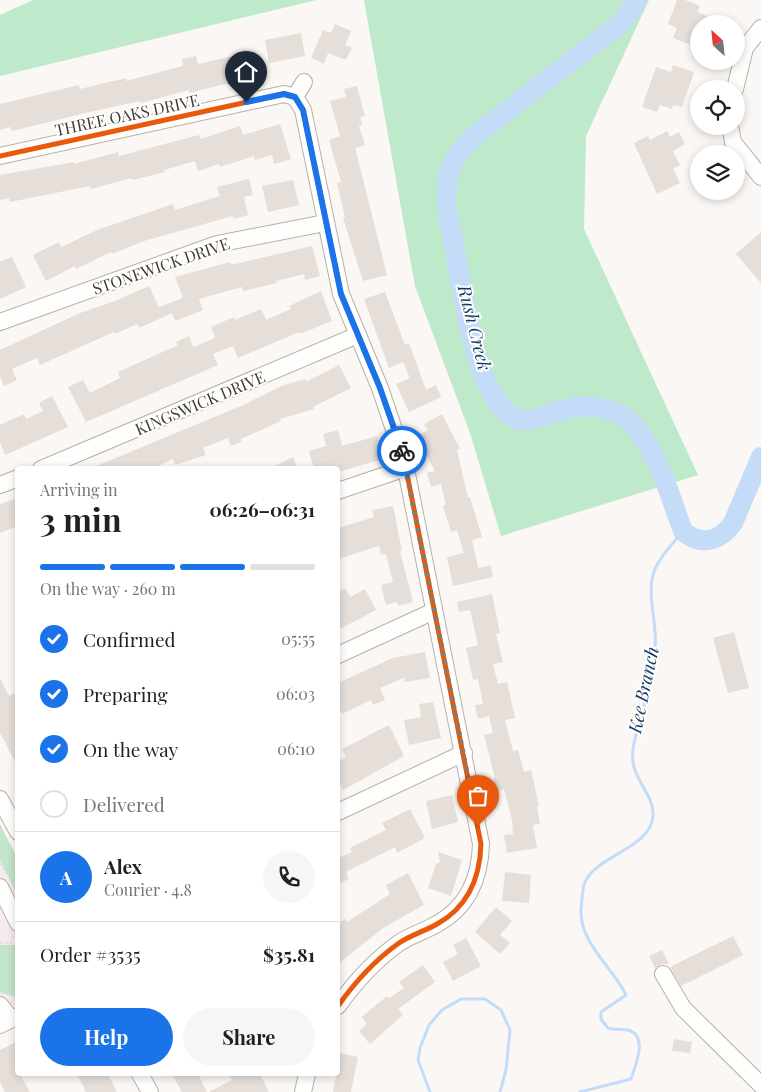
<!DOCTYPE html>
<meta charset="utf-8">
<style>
:root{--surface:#fff;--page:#f6f6f6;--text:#202124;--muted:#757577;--line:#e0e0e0;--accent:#1a73e8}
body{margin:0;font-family:"Playfair Display",serif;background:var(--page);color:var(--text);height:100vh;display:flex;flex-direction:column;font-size:19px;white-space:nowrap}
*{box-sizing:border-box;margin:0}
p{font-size:16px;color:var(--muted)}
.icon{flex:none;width:28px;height:28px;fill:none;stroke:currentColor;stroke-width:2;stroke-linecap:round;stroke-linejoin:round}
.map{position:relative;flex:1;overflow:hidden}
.sheet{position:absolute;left:15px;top:466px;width:325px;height:610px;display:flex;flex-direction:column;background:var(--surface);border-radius:5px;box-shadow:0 2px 8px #0003}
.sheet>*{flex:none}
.needle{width:32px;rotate:333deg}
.buttons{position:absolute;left:690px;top:15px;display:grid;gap:10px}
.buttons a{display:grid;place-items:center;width:55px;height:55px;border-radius:50%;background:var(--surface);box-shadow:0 2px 8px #0003;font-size:25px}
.pin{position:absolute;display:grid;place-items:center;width:42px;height:42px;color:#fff;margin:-51px -21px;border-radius:50% 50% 50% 0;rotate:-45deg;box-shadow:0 0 5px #0007}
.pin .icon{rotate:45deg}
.courier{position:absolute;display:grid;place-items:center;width:50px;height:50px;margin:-25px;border:4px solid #1a73e8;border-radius:50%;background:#fff;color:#222;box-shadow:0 1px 6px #0007}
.headline em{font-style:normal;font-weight:700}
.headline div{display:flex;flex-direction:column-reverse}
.headline{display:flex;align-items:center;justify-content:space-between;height:85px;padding:0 25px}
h1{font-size:32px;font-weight:700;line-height:38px}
.bar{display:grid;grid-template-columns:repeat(4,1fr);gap:8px 5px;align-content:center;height:60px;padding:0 25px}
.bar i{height:6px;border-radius:4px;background:var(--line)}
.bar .current{background:var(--accent)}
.bar p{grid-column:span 4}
.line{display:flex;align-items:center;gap:12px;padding:0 25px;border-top:1px solid var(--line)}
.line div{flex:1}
.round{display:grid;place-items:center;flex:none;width:52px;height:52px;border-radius:26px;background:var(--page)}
ol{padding:0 25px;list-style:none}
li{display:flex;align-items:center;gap:15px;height:55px}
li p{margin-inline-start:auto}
li .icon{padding:5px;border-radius:50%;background:var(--accent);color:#fff;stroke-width:4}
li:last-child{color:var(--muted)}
li i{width:28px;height:28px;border:2px solid var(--line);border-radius:50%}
.cta{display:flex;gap:10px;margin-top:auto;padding:10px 25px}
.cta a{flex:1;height:58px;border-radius:30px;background:var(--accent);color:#fff;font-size:20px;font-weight:700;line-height:58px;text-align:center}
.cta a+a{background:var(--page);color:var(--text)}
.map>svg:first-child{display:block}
.education{fill:#f7ebed}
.green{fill:#c2e5cb}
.forest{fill:#bee9ca}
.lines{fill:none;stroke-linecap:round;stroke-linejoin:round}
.stream{stroke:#c4dcf7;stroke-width:3}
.river{stroke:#c4dcf7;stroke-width:20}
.building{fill:#e6ded9}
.minor-casing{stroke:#b6b0aa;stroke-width:18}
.path{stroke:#e2e2e0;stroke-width:2;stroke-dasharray:2.5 2.5;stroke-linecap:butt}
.minor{stroke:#fefefd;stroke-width:16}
.cycleway-casing{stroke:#fff;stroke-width:8}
.cycleway{stroke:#e8590c;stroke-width:5}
.done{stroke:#827c73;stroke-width:5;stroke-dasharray:0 9}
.route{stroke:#1a73e8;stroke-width:6}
.labels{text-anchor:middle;stroke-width:4;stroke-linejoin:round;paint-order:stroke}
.street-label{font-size:16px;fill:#42392e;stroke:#fff}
.water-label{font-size:18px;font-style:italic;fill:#113c64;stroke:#fff}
</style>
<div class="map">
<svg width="761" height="1092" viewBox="0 0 761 1092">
<rect width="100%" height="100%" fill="#faf7f4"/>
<!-- education -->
<polygon class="education" points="0,835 18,870 17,1004 0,1013"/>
<!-- green -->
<g class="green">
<polygon points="0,824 17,858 17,895 0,860"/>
<polygon points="0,945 17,945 17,998 0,992"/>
</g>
<!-- forest -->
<g class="forest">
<polygon points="33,0 316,0 0,76 0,15"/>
<polygon points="364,0 649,0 586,136 584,229 698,475 501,536 470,433 415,286"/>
</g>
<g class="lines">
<!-- stream -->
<g class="stream">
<polyline points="430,1092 418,1060 420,1048 429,1025 442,1010 461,999 485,999 501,1010 510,1030 506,1070 500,1092"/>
<path d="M580,1092l51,-13c4,-13 18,-43 -3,-49 -6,-1 -13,0 -20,-2l-7,-9v-7l25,-17c-13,-28 -47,-52 -45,-86 1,-8 1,-20 4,-27 12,-27 67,-34 68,-67 1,-19 -18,-34 -20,-53 -2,-16 4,-29 8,-45 6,-21 11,-44 14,-67 3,-24 -8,-51 -2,-75 4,-16 20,-31 30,-44"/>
</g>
<!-- river -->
<path class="river" d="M637,0l-10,16 -10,10 -144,111c-14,14 -24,28 -26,48 -3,24 5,48 9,71 8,43 18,122 48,154 21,22 44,1 67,-2 19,-3 43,-1 57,12 30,27 41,75 55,111 18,16 37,10 50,-8l28,-66"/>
</g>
<!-- building -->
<g class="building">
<polygon points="677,0 685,0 700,6 697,12 707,16 704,24 699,24 699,33 697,32 691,45 673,38 677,28 668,24"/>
<polygon points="335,24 351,31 345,45 352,48 346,60 328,53 324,64 311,58 323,30 331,33"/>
<polygon points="301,33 305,56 269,63 265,40"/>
<polygon points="247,53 253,77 189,93 189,90 141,103 140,101 94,111 12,131 10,127 0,130 0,104 79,85 80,89 126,78 126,81 183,66 182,59 196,56 198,64"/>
<polygon points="673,65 694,72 682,107 673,105 672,109 660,105 657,112 642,107 656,67 671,72"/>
<polygon points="357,86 365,116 360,117 362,125 359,126 365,145 355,148 387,275 363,281 343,218 345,217 337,183 341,182 329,140 340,136 330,101 346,97 344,89"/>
<polygon points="280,124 291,159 274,164 272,155 255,160 254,156 220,167 219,164 198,171 195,161 164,170 165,172 133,180 132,178 91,189 90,186 10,202 9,198 0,200 0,175 74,162 74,164 118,152 119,156 199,135 201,139 240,126 243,135"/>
<polygon points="667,131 670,137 679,132 685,144 673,151 680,165 673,169 680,183 657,194 634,143 648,136 650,140"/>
<polygon points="249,179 253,195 244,197 248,215 234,219 233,216 144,241 112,254 111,252 76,269 75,266 46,281 33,255 59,242 61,247 97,230 173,204 175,210 220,196 217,187"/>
<polygon points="293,180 299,205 268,212 262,186"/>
<polygon points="761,232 761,283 736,254"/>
<polygon points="312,246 320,276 305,280 304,274 276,281 277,283 243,291 242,287 199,299 203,310 175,321 172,313 139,328 137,324 115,334 114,332 40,365 37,358 12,369 17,380 4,386 0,376 0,350 80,313 115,301 149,286 159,307 183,298 175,277 230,262 231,265"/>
<polygon points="12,257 26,287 0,299 0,262"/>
<polygon points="321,291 332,321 300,334 299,332 238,358 233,346 213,354 218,365 86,422 68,387 83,380 90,393 120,378 118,372 178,345 176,342 189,336 193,347 215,338 211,327 234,317 235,320 261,309 266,320 291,309 289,306"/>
<polygon points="385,292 405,345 409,343 426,390 436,385 441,397 409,412 396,384 410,378 403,362 389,368 364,299"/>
<polygon points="339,365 351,388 313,407 314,409 280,419 281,421 241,439 242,442 231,446 228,438 203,448 206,455 175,465 173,459 152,469 89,469 241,406 281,386 305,379 306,382"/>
<polygon points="52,396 68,427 5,455 0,443 0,425 24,414 26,419 43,411 39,403"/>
<polygon points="442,414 460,449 457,450 468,498 470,497 482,537 472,540 478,568 491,565 493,577 453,586 447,557 464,553 457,530 451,532 443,506 446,505 441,484 431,487 427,473 435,471 417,436 428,430 424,424"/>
<polygon points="338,430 342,446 377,436 383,459 338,472 338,469 314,469 309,451 326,446 323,434"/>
<polygon points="293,457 298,469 269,469"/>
<polygon points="18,498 18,526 0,533 0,504"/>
<polygon points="393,506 402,551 400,551 413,602 398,606 397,602 386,605 381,585 393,582 386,554 381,555 379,546 338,559 338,528 374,517 372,510"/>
<polygon points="345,588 350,597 365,589 376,610 338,630 338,592"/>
<polygon points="492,594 500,633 496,634 503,662 493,664 498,684 507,682 515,718 505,720 513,751 518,750 524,772 531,770 539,806 537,807 540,824 533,825 537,848 507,853 504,835 513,834 512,820 504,789 496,791 493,779 495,778 484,735 493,733 489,716 478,719 475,705 483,704 478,679 473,680 466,648 478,645 470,610 459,612 457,602"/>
<polygon points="734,632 749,688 728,693 713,638"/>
<polygon points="425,652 430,678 405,682 404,678 380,688 385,700 373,705 371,700 342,714 338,705 338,683 393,658"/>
<polygon points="0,678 9,696 18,692 18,767 0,733"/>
<polygon points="433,702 441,738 409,745 404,720 421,717 419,704"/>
<polygon points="389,725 404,756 343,790 338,780 338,762 346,757 342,749"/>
<polygon points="452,795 458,822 432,829 426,801"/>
<polygon points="410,809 425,838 397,853 395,847 346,872 349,879 338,884 338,854 339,858 352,852 350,848 386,830 382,823"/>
<polygon points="438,852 462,860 451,896 428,888 436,864 440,862"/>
<polygon points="505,872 531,875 529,903 502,901"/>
<polygon points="408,873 424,905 383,928 338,964 338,925 345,919 347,922 390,894 386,885"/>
<polygon points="496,907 512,921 500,935 510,943 500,954 475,932"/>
<polygon points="733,936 743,955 681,986 670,967"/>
<polygon points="466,938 481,966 453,981 443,962 458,954 453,945"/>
<polygon points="662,950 669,964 662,964 655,968 649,956"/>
<polygon points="423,965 435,982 398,1009 403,1015 370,1044 359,1031 367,1024 362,1017 387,996 389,998 404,988 399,982"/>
<polygon points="674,1039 692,1042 690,1053 672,1051"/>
<polygon points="18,1041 18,1074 20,1074 30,1092 5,1092 0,1082 0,1050"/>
<polygon points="340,1053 358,1057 351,1092 333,1092"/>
<polygon points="77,1074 108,1074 117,1092 86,1092"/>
<polygon points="172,1074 198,1074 207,1092 182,1092"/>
<polygon points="229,1074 260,1074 269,1092 209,1092 232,1080"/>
</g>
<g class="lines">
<defs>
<g id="minor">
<polyline points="735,89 745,48 761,28"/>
<polyline points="295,97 304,82"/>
<polyline points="730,126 733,142 761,177"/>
<path d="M0,156l284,-62 11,3 8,13 38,184 39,94 24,71 77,385c-1,34 -13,63 -44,80 -12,7 -26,11 -38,19 -24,17 -44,39 -61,63"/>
<polyline points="0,322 217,244 325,223"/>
<polyline points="41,469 358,335"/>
<polyline points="0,485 18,478"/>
<polyline points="338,491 406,468"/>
<polyline points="338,655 434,611"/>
<polyline points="0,799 18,832"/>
<polyline points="338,812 464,753"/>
<polyline points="0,887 18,923"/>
<polyline points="663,974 683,1008 761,1085"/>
<polyline points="0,1005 11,1019"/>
<polyline points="0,1025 18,1016"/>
<polyline points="140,1074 150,1092"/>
<polyline points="303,1092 307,1074"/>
</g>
</defs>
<!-- minor casing -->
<use href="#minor" class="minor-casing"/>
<!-- path -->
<g class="path">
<polyline points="0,863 6,874"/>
<polyline points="12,936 18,941"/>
<polyline points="0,943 18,942"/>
</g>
<!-- minor -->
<use href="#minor" class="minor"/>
<defs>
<path id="cycleway" d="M0,156l284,-62 11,3 8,13 38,184 39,94 24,71 77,385c-1,34 -13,63 -44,80 -12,7 -26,11 -38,19 -24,17 -44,39 -61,63"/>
</defs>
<!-- cycleway casing -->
<use href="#cycleway" class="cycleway-casing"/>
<!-- cycleway -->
<use href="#cycleway" class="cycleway"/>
</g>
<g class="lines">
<!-- done -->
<polyline class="done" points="402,451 478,826"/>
<!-- route -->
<polyline class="route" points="246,102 284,94 295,97 303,110 341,294 380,388 402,451"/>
</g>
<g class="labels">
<!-- street labels -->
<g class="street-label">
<text transform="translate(127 115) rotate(-12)" y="6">THREE OAKS DRIVE</text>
<text transform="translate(161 266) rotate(-19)" y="6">STONEWICK DRIVE</text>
<text transform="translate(200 403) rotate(-23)" y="6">KINGSWICK DRIVE</text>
</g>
<!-- water labels -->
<g class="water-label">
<text transform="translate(474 328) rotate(76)" y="6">Rush Creek</text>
<text transform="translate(644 690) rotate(-78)" y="6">Kee Branch</text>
</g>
</g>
</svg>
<div class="buttons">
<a><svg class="needle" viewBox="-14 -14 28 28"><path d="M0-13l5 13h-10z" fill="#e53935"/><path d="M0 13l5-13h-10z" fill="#757577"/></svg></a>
<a><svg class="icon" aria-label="locate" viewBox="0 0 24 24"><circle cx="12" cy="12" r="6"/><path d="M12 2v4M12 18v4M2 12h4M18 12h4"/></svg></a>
<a><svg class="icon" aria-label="layers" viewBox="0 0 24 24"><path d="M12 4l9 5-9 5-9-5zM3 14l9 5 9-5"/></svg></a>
</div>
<div class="pin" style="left:478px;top:826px;background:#ea580c"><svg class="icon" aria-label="bag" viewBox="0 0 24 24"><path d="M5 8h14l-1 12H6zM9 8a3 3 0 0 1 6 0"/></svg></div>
<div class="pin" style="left:246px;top:102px;background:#1f2937"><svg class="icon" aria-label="home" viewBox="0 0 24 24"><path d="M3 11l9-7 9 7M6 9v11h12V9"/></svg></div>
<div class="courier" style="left:402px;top:451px"><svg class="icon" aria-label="bike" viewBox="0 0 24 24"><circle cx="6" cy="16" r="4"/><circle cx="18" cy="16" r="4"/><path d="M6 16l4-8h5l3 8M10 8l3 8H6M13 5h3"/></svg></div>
<section class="sheet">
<div class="headline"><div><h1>3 min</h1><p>Arriving in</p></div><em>06:26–06:31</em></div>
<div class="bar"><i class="current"></i><i class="current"></i><i class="current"></i><i></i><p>On the way · 260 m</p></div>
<ol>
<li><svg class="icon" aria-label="check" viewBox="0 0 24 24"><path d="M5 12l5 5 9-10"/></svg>Confirmed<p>05:55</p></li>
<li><svg class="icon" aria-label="check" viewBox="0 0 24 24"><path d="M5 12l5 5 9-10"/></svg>Preparing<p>06:03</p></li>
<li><svg class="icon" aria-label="check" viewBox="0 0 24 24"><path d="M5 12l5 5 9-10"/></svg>On the way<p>06:10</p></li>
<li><i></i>Delivered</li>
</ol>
<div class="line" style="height:90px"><b class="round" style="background:var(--accent);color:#fff">A</b><div><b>Alex</b><p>Courier · 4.8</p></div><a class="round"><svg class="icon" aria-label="phone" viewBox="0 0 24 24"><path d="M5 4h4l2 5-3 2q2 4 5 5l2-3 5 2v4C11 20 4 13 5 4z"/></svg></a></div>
<div class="line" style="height:65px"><div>Order #3535</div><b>$35.81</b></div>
<div class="cta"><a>Help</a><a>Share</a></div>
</section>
</div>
